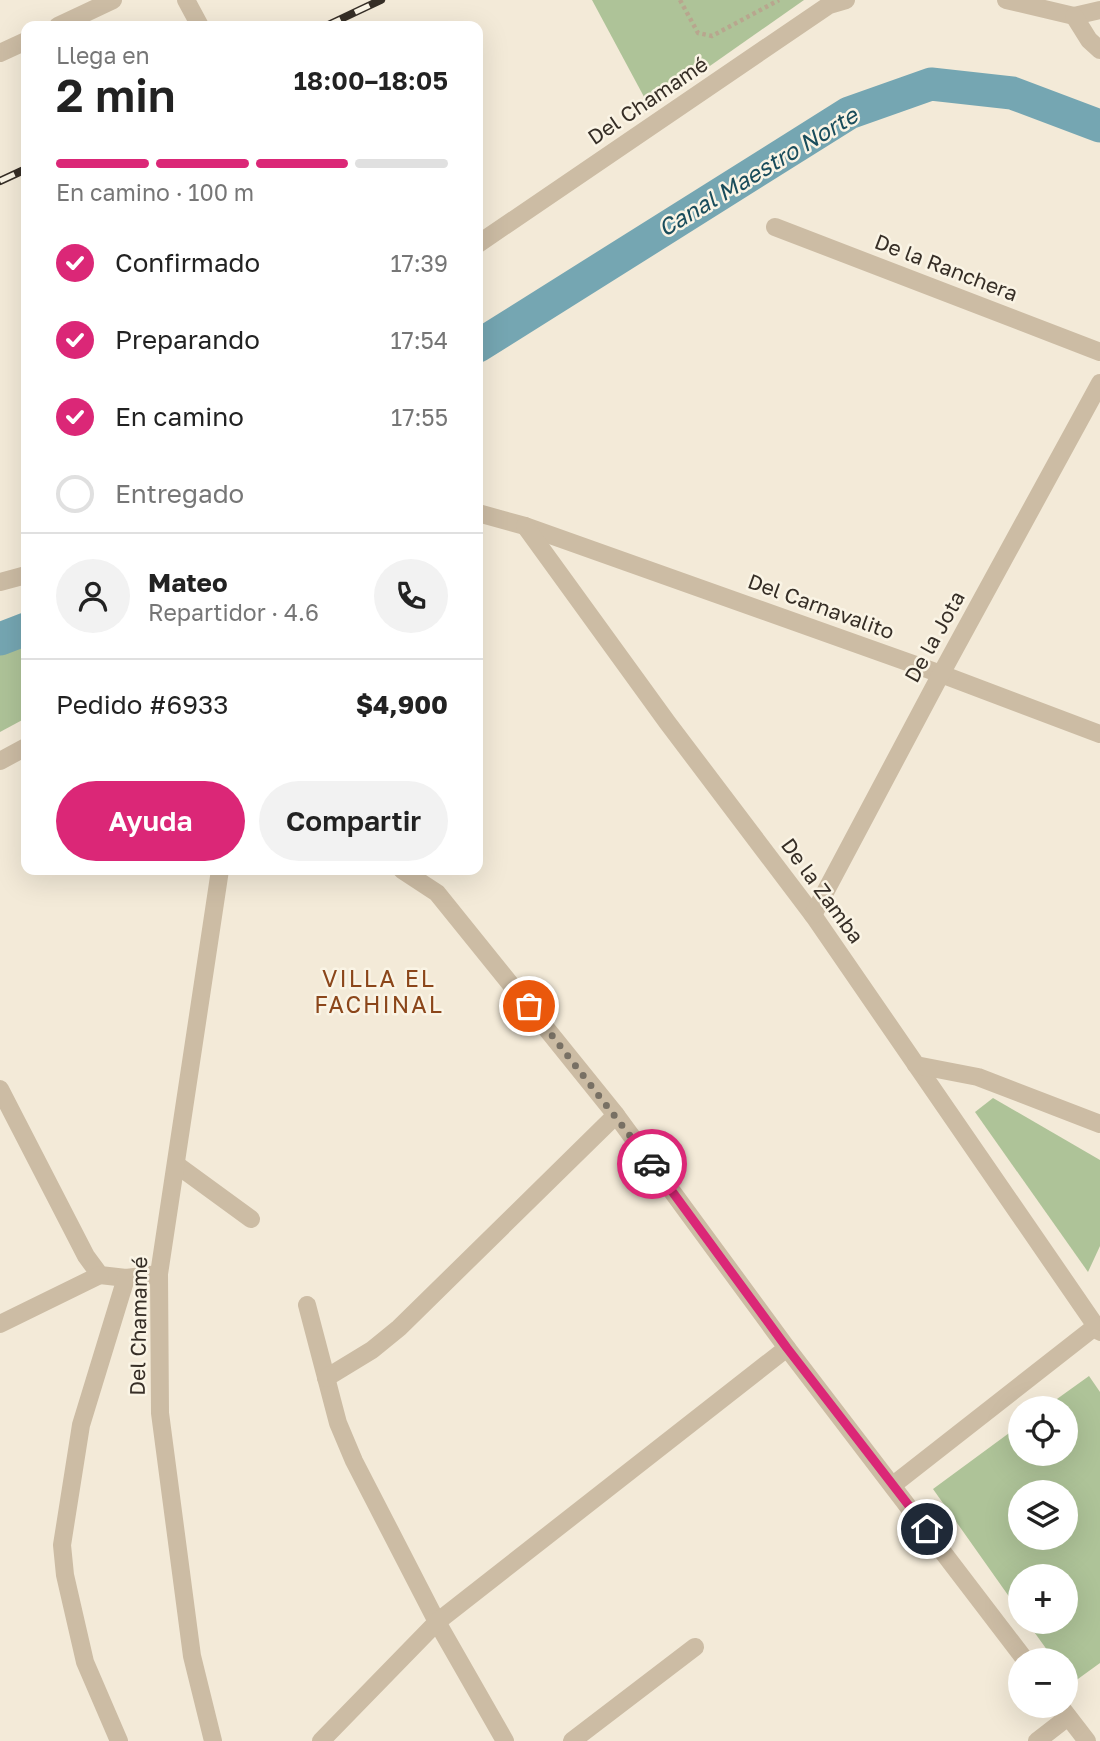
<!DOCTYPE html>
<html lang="es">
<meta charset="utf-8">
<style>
:root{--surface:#fff;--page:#f2f2f2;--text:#222;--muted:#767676;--line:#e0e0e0;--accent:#db2777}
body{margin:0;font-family:"Golos Text",sans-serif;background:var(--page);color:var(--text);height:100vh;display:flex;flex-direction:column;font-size:26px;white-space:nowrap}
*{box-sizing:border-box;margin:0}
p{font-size:23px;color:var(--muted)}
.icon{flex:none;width:38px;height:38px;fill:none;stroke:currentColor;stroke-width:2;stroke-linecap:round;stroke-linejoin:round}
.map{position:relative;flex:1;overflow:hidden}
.drawer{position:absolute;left:21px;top:21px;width:462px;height:854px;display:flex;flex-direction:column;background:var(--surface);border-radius:14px;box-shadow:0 7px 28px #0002}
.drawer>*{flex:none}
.buttons{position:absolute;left:1008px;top:1396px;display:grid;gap:14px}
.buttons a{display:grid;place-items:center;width:70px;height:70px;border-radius:50%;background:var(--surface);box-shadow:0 7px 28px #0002;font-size:35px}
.pin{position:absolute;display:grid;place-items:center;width:60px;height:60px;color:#fff;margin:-30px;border:4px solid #fff;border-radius:50%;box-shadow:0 2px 7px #0007}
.courier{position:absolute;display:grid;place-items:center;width:70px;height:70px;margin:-35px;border:5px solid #db2777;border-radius:50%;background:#fff;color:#222;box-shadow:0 2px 9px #0007}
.overview em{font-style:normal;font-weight:600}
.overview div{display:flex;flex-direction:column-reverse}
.overview{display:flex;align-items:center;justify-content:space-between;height:119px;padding:0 35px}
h1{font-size:46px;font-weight:600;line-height:52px}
.bar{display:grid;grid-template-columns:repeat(4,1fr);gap:10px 7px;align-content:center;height:84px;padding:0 35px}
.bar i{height:9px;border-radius:5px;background:var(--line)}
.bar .on{background:var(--accent)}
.bar p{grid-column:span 4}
.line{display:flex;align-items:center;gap:18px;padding:0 35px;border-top:2px solid var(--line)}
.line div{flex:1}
.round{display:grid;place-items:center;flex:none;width:74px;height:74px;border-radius:37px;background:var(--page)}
ol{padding:0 35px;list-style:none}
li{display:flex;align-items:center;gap:21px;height:77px}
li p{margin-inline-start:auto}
li .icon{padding:7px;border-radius:50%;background:var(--accent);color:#fff;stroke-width:4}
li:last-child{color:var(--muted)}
li i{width:38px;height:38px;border:4px solid var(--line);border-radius:50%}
.button{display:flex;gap:14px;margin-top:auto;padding:14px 35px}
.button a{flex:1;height:80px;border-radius:42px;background:var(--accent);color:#fff;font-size:28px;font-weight:600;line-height:80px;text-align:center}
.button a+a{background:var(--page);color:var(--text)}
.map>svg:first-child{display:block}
.green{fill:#aec398;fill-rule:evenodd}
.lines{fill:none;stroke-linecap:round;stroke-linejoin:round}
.canal{stroke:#75a6b2;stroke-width:33}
.path{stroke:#b8a68e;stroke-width:4.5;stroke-dasharray:3.5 3.5;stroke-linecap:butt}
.minor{stroke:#ccbca4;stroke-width:18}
.rail-casing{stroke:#362e26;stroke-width:8}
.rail{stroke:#faf4e5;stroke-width:5;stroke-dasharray:16;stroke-linecap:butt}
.done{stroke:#787064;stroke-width:7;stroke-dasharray:0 12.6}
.route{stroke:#db2777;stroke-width:9}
.labels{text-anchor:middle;stroke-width:5;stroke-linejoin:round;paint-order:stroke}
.street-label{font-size:21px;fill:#362e26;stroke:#faf4e5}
.water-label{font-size:23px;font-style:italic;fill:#194c5b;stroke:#faf4e5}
.neighbourhood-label{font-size:23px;letter-spacing:2px;fill:#8b461a;stroke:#faf4e5}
</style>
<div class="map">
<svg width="1100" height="1741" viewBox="0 0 1100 1741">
<rect width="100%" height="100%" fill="#f3ead8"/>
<!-- green -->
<g class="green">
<polygon points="592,0 804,0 650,108"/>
<polygon points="26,636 26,718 0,732 0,653"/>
<polygon points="993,1098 1100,1160 1100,1246 1088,1272 975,1112"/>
<path d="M1089,1376l11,16v271l-29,21 -5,-8v-15h-11l-28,-39h39v-45h-46v35l-87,-123 87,-64v29h46v-45h-23zM1020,1493h46v45h-46z"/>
</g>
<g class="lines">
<!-- canal -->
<g class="canal">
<polyline points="478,346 849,113 931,84 1012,93 1100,126"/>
<polyline points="0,639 26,629"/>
</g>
<!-- path -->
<polyline class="path" points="680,0 698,33 712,36 779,0"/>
<!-- minor -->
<g class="minor">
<polyline points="186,0 200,26"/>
<polyline points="1006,0 1074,16 1100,10"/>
<polyline points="1074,16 1089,40 1100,50"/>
<polyline points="58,26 113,0"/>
<polyline points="0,53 26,41"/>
<polyline points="775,227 1100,352"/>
<polyline points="478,244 829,5 846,0"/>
<polyline points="478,513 525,526 941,674 1100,734"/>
<polyline points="525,526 667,722 813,915 1100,1332"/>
<polyline points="0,582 26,575"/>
<polyline points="0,761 26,747"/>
<polyline points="402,870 437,893 616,1115 787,1348 1026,1661"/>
<polyline points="813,915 941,674 1100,383"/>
<polyline points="916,1065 978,1077 1100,1124"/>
<polyline points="0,1089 86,1256 100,1275 126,1278 159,1274"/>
<polyline points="177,1165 251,1219"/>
<polyline points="307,1305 338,1423 354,1461 437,1622 505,1741"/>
<polyline points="0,1324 100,1275"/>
<polyline points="326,1378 372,1350 399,1328 616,1115"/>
<polyline points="893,1485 1096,1326"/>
<polyline points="1060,1706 1087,1741"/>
<polyline points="119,1741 85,1662 65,1575 62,1545 81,1425 126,1278"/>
<polyline points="213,1741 192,1656 160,1413 159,1274 220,870"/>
<polyline points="321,1741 437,1622 787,1348"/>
<polyline points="572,1741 695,1647"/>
<polyline points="1037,1741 1068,1717"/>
</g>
<defs>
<g id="rail">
<polyline points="326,26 381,0"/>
<polyline points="0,181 26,169"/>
</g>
</defs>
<!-- rail casing -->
<use href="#rail" class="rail-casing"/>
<!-- rail -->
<use href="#rail" class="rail"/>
</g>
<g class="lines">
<!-- done -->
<polyline class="done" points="529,1006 652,1164"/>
<!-- route -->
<polyline class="route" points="652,1164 787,1348 927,1529"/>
</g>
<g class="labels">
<!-- street labels -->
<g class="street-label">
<text transform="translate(648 101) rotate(-34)" y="7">Del Chamamé</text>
<text transform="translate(946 268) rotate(21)" y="7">De la Ranchera</text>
<text transform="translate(821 607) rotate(20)" y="7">Del Carnavalito</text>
<text transform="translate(935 637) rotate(-61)" y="7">De la Jota</text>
<text transform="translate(822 891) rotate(54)" y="7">De la Zamba</text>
<text transform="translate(139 1326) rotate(-89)" y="7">Del Chamamé</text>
</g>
<!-- water labels -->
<g class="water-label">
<text transform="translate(758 172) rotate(-31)" y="8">Canal Maestro Norte</text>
</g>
<!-- neighbourhood labels -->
<g class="neighbourhood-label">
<text x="379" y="987">VILLA EL<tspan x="379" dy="26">FACHINAL</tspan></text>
</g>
</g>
</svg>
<div class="buttons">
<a><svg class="icon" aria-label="locate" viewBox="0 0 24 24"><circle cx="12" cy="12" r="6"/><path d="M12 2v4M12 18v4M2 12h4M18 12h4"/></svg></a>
<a><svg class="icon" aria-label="layers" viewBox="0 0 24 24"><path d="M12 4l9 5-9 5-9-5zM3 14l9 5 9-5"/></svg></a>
<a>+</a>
<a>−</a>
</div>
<div class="pin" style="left:529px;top:1006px;background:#ea580c"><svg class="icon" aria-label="bag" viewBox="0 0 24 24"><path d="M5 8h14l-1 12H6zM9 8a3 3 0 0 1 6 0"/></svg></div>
<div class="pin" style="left:927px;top:1529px;background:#1f2937"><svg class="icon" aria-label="home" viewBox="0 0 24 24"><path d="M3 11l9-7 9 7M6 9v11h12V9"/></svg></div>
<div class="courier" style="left:652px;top:1164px"><svg class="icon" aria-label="car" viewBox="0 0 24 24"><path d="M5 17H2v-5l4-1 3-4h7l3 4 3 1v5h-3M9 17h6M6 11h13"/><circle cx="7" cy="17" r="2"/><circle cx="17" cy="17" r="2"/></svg></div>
<section class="drawer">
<div class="overview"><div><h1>2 min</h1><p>Llega en</p></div><em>18:00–18:05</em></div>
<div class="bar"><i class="on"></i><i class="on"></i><i class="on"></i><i></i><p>En camino · 100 m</p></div>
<ol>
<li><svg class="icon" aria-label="check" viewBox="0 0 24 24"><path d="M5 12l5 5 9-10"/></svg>Confirmado<p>17:39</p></li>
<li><svg class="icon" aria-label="check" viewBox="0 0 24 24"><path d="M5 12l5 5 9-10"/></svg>Preparando<p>17:54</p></li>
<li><svg class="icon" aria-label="check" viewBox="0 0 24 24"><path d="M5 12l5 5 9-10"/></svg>En camino<p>17:55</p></li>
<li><i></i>Entregado</li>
</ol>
<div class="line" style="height:126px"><a class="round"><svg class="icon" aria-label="person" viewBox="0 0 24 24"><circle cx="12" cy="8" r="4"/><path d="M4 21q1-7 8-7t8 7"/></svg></a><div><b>Mateo</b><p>Repartidor · 4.6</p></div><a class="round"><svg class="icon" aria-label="phone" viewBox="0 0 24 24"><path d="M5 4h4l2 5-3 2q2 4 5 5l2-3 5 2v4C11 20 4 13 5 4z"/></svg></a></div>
<div class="line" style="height:91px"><div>Pedido #6933</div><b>$4,900</b></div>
<div class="button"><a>Ayuda</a><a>Compartir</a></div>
</section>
</div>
